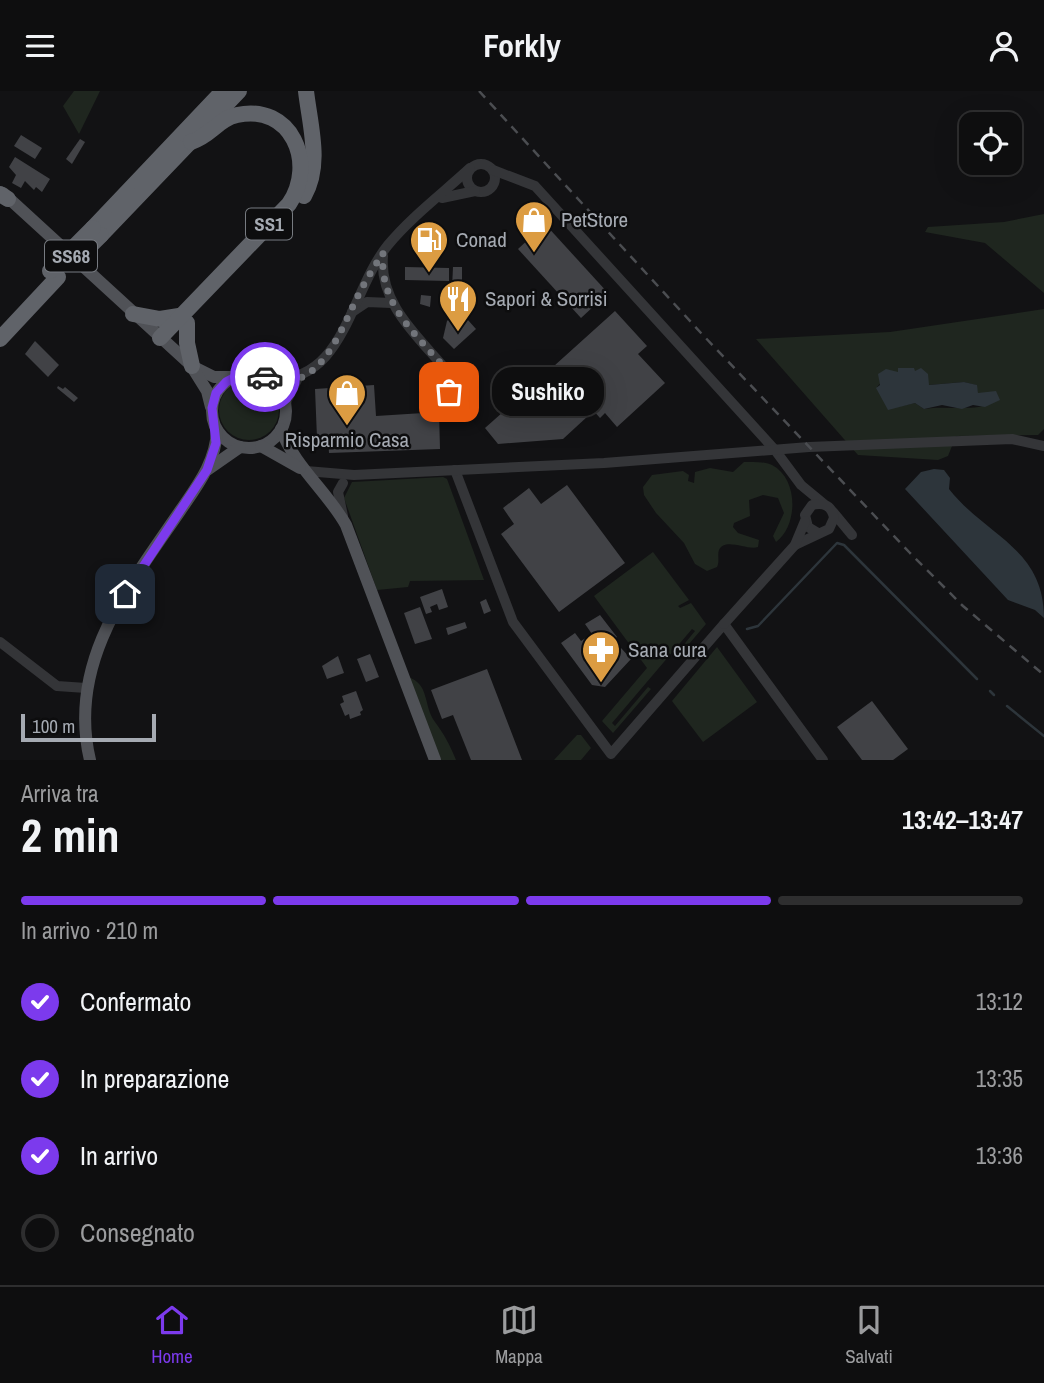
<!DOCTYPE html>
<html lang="it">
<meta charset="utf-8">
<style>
:root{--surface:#0e0e0f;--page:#171718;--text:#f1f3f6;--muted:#9b9c9e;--line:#2e2e2f;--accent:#7c3aed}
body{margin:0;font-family:"Archivo Narrow",sans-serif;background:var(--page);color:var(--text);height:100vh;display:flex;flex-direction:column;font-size:26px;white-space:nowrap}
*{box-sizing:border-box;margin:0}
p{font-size:23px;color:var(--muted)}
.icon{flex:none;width:38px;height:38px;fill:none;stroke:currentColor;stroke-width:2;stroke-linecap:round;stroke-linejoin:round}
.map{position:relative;height:669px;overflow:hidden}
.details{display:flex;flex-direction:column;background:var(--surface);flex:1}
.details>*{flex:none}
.controls{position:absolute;left:959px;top:21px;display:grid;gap:14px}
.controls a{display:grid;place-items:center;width:63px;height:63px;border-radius:14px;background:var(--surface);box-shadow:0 7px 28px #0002,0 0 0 2px var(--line);font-size:35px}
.scale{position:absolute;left:21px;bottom:18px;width:135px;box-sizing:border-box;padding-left:7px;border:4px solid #a5aab2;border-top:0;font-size:19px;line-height:24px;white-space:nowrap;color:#a5aab2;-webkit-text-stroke:5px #0d0d0e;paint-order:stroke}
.pin{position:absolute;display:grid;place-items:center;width:60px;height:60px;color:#fff;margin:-30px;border-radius:14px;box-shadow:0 4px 10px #0006}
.courier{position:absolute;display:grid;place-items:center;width:70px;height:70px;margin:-35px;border:5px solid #7c3aed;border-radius:50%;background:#fff;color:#222;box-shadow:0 2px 9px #0007}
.bubble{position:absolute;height:49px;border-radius:21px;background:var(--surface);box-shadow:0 7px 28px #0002,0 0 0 2px var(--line);font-size:23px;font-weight:700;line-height:49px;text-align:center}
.overview em{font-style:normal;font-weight:700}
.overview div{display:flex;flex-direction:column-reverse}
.overview{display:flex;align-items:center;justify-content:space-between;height:119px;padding:0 21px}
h1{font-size:46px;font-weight:700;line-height:52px}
.bar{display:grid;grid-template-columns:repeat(4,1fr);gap:10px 7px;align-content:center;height:84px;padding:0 21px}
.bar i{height:9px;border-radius:5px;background:var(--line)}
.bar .current{background:var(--accent)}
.bar p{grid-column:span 4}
ol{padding:0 21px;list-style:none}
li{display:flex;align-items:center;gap:21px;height:77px}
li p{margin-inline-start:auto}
li .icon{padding:7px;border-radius:50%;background:var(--accent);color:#fff;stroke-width:4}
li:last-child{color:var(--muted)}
li i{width:38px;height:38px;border:4px solid var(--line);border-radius:50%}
header{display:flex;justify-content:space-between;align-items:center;height:91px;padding:0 21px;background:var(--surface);font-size:32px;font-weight:700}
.tab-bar{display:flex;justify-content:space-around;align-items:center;height:98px;border-top:2px solid var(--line);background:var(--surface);font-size:19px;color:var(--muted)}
.tab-bar a{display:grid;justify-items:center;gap:4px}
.tab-bar .current{color:var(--accent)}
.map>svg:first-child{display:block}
.green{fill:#1f261f;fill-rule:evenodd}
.water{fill:#2d353b}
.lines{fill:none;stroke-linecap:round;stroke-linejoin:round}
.stream{stroke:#2d353b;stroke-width:2.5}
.building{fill:#414246}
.minor{stroke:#343538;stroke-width:10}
.major{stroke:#505257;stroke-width:12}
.highway{stroke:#606369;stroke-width:16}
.rail{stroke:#4b4d51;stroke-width:2.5;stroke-dasharray:9 7;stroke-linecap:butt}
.highway-bridge{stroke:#606369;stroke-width:16}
.done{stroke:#72757b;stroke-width:7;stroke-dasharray:0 12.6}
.route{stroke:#7c3aed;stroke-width:9}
.labels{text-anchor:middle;stroke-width:5;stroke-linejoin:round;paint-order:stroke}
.shield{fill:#0d0d0e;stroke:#777b81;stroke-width:2}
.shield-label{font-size:19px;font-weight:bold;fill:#a5aab2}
.poi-label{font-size:21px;fill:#a5aab2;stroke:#0d0d0e;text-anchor:start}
</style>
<header><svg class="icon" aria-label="menu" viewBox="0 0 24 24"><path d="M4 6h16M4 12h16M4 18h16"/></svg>Forkly<svg class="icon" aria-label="person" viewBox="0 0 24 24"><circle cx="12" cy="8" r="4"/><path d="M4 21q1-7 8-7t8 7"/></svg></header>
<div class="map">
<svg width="1044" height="669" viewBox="0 0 1044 669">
<rect width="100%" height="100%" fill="#121214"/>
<!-- green -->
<g class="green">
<polygon points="74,0 100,0 79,43 63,15"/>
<polygon points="1044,123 1044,202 985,152 925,141 928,136 1004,131"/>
<path d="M1044,218v120l-6,6 -82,1 -8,20 -10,4 -80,-5 -102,-116 134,-7zM898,277l17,3 14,14 35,-3 12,3 2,8 13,10c-15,9 -47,2 -67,6l-9,-6 -27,6 -11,-22 14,-15h8z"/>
<circle cx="249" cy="319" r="30"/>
<path d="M744,371c9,0 19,-1 28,3 27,14 26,61 4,77l-3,-6 11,-23 -6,-15 -15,-3 -14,5 1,16 -16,7 -1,4 5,6 21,7 -1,7c-10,4 -33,-10 -39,3 -2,5 1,11 -2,17l-10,4 -12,-7 -11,-21 -28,-30 -12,-18 -1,-8 9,-12 31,-4 6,4 -1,6 6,2 1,-11 15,-4 23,4z"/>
<polygon points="443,386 447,388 484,489 410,490 408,496 377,499 344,407 352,391"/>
<polygon points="653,461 689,509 678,515 680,517 691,512 706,533 683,560 681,557 695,540 692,538 612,632 615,635 648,596 651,598 613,642 602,630 647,577 594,505"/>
<polygon points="717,556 757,611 703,651 672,610"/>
<path d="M408,586c22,7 15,29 27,45 9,12 15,23 21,38h-17z"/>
<polygon points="577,644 581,644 591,657 581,669 554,669"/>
</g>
<!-- water -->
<g class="water">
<polygon points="898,277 914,277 915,280 921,277 928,283 929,294 964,291 977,294 978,302 996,300 1000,309 985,316 973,314 962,318 942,314 924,318 915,312 888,319 876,297 880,294 878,283 886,278 898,281"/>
<path d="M934,378l10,1 6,8 -1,11c37,47 95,59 95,129l-9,-8 -27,-10 -103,-111 16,-17z"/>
</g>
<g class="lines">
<!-- stream -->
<g class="stream">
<polyline points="747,538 758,535 837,452 844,454 977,588"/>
<polyline points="990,600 994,604"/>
<polyline points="1007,615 1044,645"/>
</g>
</g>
<!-- building -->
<g class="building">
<polygon points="21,44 42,57 35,68 14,55"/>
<polygon points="80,48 85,51 72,73 66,68"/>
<polygon points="15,66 50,88 42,101 36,96 34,99 25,90 21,97 12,92 16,84 9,76"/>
<polygon points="545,133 608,202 581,227 518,158"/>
<polygon points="405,176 449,177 449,190 405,189"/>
<polygon points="453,176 462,176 462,198 452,197"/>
<polygon points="421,204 431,205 430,216 420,213"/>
<polygon points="459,219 476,238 454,258 443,247 447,230"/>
<polygon points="615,220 647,255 638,263 665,292 617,336 605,322 600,327 554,275"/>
<polygon points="35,250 59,274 48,286 25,263"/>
<polygon points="548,281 588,325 563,348 498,353 485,337"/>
<polygon points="374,294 376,325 439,321 440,358 329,362 328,347 317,347 315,298"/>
<polygon points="58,295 63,298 65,296 78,307 74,311 57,297"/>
<polygon points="567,394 625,472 559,521 501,443 514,433 503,417 529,397 541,413"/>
<polygon points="442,498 448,516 439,519 437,513 430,516 432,521 426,523 420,506"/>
<polygon points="486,508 491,520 484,523 480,511"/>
<polygon points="420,516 432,548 415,553 404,522"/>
<polygon points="600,524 617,546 600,559 607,568 621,557 631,568 605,596 592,594 561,552 575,542 581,550 592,543 585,533"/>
<polygon points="465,531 467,537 448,544 446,537"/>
<polygon points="370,563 379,586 366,591 357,568"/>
<polygon points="338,565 344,582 327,588 322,575"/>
<polygon points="487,578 522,669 471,669 453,624 442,628 431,599"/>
<polygon points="356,600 363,619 360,621 361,624 350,628 349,623 345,625 340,613 344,611 342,605"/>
<polygon points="872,610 908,658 893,669 862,669 837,636"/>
</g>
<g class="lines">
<!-- minor -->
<g class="minor">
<circle cx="481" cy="87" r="14"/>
<polyline points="493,79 535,95 775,359 801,394 824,413"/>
<polyline points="442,107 475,100"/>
<path d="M383,165c-4,49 36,81 65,116"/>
<polyline points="352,221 367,211 391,212"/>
<circle cx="455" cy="290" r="12"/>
<path d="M269,288c76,5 80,-86 119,-134 23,-28 55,-52 82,-77"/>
<polyline points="285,313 298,287"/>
<polyline points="455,379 513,531 611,663 724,533 823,669"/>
<polyline points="306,380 354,384 604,372 809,356 1012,348 1044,355"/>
<polyline points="833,421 852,444"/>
<polyline points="343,425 338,401 343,392"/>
<path d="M795,454l34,-16 5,-11c-2,-12 -10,-16 -22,-13l-7,10 3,12 10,6"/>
<polyline points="724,533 795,454 805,430"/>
<polyline points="0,551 57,595 86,597"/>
</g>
<!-- major -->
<g class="major">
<polyline points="3,102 192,275 214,286 232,286"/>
<polyline points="192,276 207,300 211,316"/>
<circle cx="249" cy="320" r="37"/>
<path d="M281,338c13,37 46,62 65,96l89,235"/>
<polyline points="261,355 300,377"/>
<polyline points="207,379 240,356"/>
<path d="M90,669c-23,-97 38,-173 90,-249 17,-25 36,-49 37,-81"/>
</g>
<!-- highway -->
<g class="highway">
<polyline points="0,103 8,108"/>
<path d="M304,105c18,-32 6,-70 2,-105"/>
<polyline points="93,137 223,0"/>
<polyline points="101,144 239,0"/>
<polyline points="133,223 160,228 179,225"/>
<polyline points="187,232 187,252 192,275"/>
<path d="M160,247l129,-134c28,-41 2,-101 -52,-89 -19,4 -26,21 -46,27"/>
<polyline points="0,248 58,186"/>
</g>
<!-- rail -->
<polyline class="rail" points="479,0 701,242 910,462 963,515 1044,584"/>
<!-- highway-bridge -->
<g class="highway-bridge">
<polyline points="75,170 101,144"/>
<polyline points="50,180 93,137"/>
</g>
</g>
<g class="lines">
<!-- done -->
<path class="done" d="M265,286c57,23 78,-56 98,-91 6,-11 13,-22 20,-33 -4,53 33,80 65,119l-5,10 6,10"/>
<!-- route -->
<polyline class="route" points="125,503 207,379 216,352 212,317 216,302 226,291 239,284 265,286"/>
</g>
<!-- icons -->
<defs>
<symbol id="shop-pin" viewBox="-11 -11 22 30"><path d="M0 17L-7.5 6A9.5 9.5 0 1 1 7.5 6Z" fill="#dc9c42" stroke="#0d0d0e"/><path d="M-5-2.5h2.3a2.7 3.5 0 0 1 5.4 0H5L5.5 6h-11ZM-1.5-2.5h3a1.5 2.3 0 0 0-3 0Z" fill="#fff"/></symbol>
<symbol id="fuel-pin" viewBox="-11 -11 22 30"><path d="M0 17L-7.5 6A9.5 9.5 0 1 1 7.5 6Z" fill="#dc9c42" stroke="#0d0d0e"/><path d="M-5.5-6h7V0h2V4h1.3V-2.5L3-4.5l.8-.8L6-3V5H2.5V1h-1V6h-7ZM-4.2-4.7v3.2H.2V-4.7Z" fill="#fff"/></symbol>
<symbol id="restaurant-pin" viewBox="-11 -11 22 30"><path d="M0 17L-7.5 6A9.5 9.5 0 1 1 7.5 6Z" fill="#dc9c42" stroke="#0d0d0e"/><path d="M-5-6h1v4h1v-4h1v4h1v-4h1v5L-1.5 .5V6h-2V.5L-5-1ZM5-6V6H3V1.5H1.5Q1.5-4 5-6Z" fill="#fff"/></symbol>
<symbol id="pharmacy-pin" viewBox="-11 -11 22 30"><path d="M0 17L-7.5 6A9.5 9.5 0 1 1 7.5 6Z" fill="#dc9c42" stroke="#0d0d0e"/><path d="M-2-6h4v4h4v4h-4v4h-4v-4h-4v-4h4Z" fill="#fff"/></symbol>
</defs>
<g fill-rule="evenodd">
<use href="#shop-pin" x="512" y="107" width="44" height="60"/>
<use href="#fuel-pin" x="407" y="127" width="44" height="60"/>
<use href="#restaurant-pin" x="436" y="186" width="44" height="60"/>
<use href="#shop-pin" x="325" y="280" width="44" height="60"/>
<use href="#pharmacy-pin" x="579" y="537" width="44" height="60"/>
</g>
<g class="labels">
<!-- shield labels -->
<g class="shield">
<rect x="246" y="117.5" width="46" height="31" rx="5"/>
<rect x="45" y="149.5" width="52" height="31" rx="5"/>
</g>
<g class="shield-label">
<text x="269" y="140">SS1</text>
<text x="71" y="172">SS68</text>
</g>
<!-- poi labels -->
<g class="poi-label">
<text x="561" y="136">PetStore</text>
<text x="456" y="156">Conad</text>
<text x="485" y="215">Sapori &amp; Sorrisi</text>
<text x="347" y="356" text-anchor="middle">Risparmio Casa</text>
<text x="628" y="566">Sana cura</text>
</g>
</g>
</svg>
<div class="controls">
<a><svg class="icon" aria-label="locate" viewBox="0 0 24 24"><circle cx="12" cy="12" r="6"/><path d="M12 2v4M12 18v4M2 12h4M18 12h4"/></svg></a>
</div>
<div class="scale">100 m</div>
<div class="pin" style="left:449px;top:301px;background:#ea580c"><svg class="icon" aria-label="bag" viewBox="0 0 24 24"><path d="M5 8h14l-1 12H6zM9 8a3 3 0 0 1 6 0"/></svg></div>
<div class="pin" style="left:125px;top:503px;background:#1f2937"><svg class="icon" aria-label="home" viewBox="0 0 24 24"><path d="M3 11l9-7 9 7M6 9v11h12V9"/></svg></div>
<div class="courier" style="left:265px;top:286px"><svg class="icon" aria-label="car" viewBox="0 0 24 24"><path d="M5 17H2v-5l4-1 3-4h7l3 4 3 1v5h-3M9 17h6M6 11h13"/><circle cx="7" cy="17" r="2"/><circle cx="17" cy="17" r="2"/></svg></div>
<div class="bubble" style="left:492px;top:276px;width:112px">Sushiko</div>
</div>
<section class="details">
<div class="overview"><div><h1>2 min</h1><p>Arriva tra</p></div><em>13:42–13:47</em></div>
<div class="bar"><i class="current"></i><i class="current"></i><i class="current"></i><i></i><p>In arrivo · 210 m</p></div>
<ol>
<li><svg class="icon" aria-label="check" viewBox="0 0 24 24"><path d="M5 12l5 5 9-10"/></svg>Confermato<p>13:12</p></li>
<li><svg class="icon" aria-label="check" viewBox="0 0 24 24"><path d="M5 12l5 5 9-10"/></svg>In preparazione<p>13:35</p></li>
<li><svg class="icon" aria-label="check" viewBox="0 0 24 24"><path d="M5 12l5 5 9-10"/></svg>In arrivo<p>13:36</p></li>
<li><i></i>Consegnato</li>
</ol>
</section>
<nav class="tab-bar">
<a class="current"><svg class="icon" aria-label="home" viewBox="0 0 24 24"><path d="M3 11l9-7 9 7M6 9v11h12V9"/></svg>Home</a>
<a><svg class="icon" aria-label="map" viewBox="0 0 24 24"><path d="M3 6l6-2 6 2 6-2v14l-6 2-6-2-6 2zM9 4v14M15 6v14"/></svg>Mappa</a>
<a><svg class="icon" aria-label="saved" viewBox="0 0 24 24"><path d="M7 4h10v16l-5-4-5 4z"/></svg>Salvati</a>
</nav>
